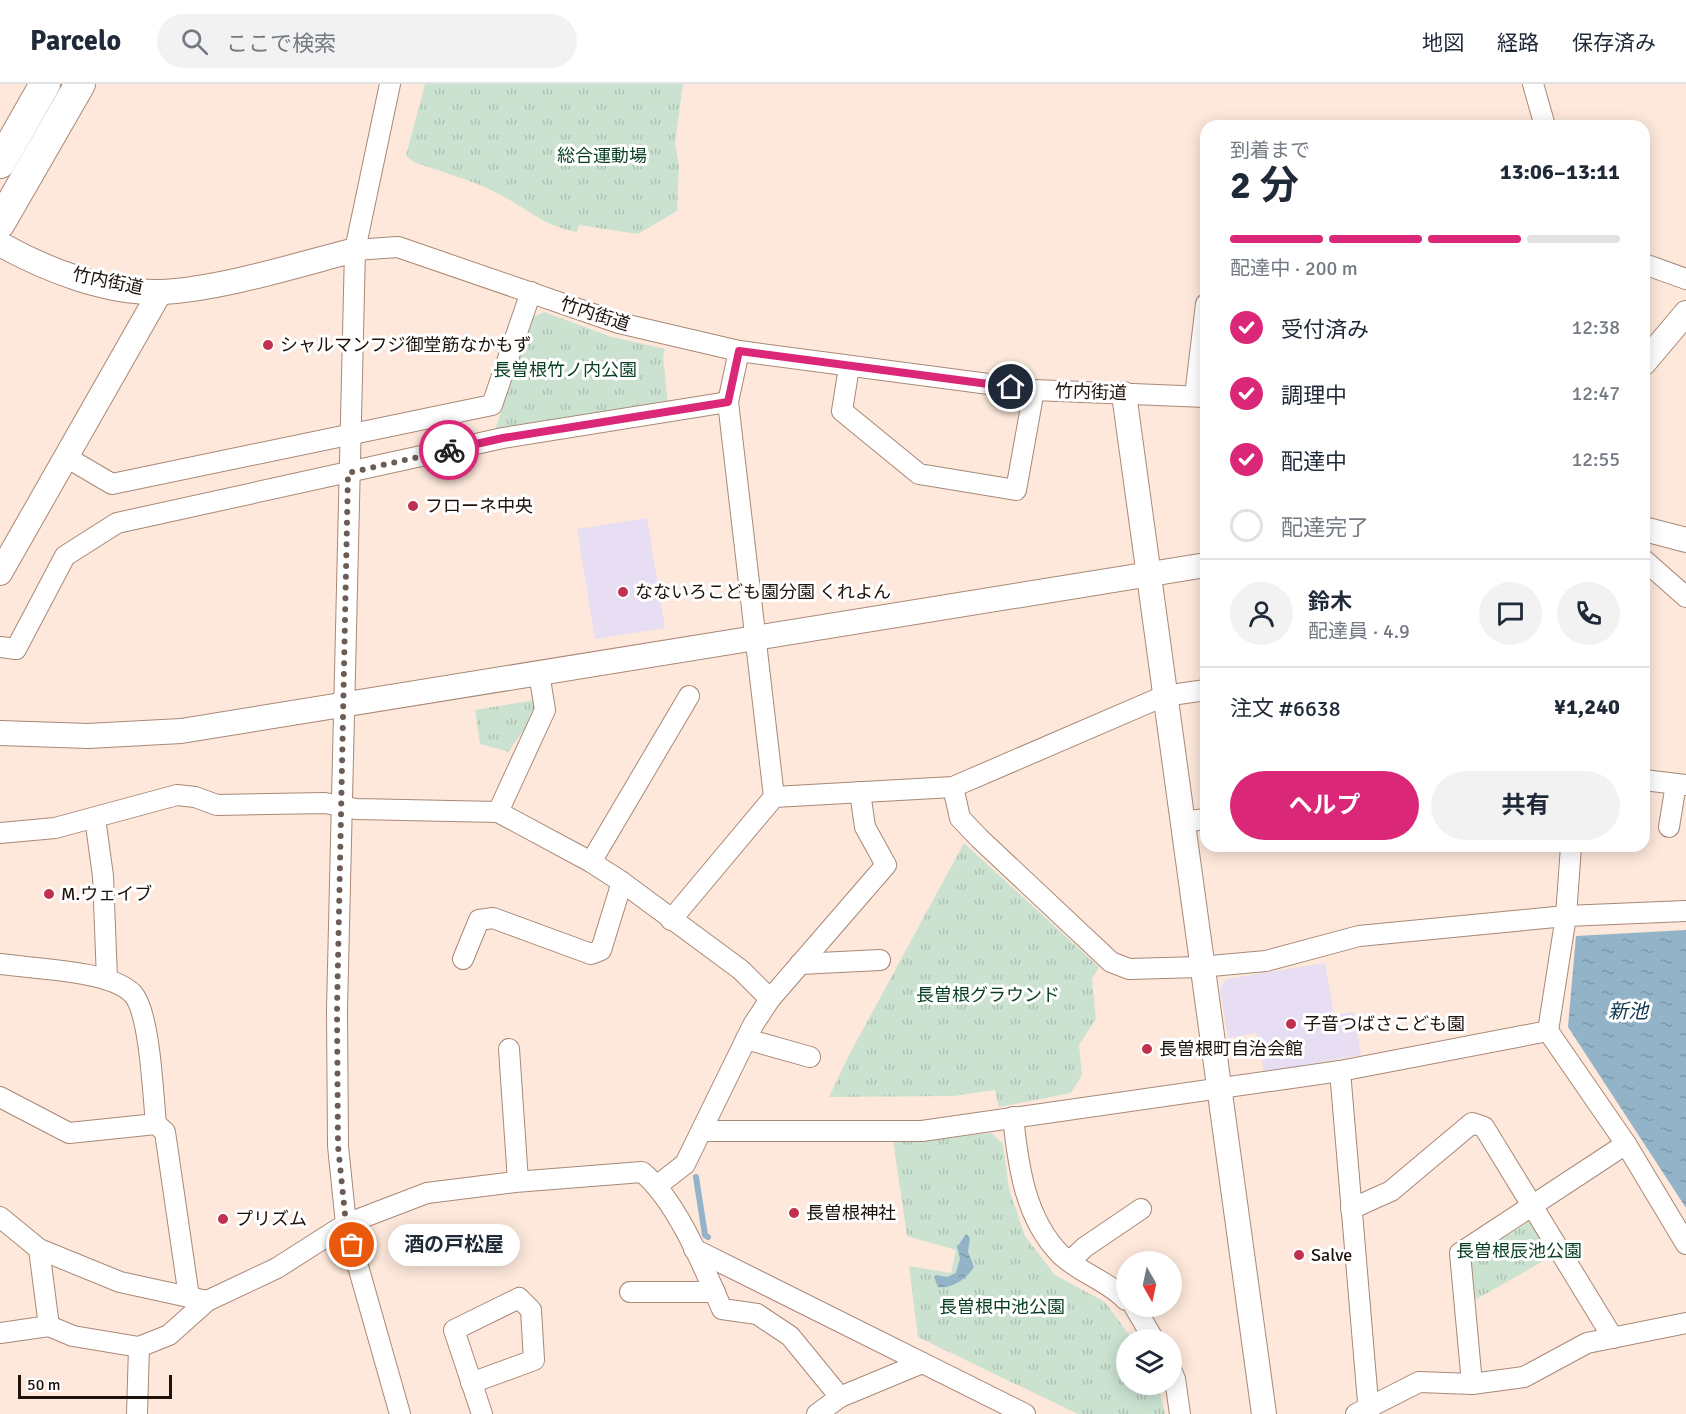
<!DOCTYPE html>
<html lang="ja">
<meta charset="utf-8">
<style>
:root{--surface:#fff;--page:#f2f2f3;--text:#1f2937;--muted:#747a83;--line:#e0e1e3;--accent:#db2777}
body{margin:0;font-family:Signika,"Noto Sans JP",sans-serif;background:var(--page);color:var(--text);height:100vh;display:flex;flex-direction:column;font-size:22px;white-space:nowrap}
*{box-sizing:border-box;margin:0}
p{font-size:20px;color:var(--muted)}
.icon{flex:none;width:33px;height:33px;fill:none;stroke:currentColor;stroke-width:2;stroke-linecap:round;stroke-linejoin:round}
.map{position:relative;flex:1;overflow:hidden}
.side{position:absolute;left:1200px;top:36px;width:450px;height:732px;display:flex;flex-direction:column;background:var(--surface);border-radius:18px;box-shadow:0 3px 15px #0003}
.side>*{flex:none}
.needle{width:39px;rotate:171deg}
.buttons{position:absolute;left:1116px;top:1167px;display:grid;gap:12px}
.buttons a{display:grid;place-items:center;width:66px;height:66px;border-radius:50%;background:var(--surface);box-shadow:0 3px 15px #0003;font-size:30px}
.scale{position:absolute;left:18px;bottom:15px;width:154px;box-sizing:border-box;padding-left:6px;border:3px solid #1e120b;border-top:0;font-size:16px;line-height:21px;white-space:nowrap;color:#1e120b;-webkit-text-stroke:4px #fff;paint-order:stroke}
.pin{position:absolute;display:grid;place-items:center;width:51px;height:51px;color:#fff;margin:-26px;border:3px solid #fff;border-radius:50%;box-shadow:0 2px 6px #0007}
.courier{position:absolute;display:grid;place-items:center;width:60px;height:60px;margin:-30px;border:4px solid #db2777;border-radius:50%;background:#fff;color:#222;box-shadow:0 2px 8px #0007}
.bubble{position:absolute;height:42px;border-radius:21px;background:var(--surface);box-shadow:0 3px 15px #0003;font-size:20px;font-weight:700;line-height:42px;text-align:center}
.headline em{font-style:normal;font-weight:700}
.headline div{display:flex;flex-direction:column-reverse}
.headline{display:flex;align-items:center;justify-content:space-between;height:102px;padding:0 30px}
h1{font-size:39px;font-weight:700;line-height:45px}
.bar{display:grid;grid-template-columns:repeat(4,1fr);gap:9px 6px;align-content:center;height:72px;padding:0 30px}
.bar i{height:8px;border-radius:4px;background:var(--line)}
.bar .selected{background:var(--accent)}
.bar p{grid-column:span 4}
.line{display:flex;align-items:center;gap:15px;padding:0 30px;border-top:2px solid var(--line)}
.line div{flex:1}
.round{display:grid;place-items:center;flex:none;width:63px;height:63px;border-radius:32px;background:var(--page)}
ol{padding:0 30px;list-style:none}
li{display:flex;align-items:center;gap:18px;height:66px}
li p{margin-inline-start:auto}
li .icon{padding:6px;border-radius:50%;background:var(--accent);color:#fff;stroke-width:4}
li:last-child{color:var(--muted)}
li i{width:33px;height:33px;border:3px solid var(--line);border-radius:50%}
.cta{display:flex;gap:12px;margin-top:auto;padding:12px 30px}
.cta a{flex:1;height:69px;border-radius:36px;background:var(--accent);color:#fff;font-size:24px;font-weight:700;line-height:69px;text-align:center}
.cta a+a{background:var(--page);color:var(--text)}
header{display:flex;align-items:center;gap:36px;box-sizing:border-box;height:84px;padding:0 30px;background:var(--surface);border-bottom:2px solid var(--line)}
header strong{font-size:28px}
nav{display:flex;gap:33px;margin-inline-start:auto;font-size:21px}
.search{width:420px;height:54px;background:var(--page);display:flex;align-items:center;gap:15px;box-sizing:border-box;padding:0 21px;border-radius:33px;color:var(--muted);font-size:22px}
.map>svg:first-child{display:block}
.education{fill:#e7def3}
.grass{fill:url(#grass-tufts)}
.water{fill:url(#water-ripples)}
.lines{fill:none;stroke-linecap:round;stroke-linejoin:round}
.stream{stroke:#93b3c8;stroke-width:6}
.minor-casing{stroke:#a98876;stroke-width:22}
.tertiary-casing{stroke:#a98876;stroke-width:26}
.primary-casing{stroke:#a98876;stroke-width:32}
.minor{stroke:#fff;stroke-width:20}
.tertiary{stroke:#fff;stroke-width:24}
.primary{stroke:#fff;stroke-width:30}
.done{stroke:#6c5d54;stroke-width:6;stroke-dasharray:0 10.8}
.route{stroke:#db2777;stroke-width:8}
.poi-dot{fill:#c0304f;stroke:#fff;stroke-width:2}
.labels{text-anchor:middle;stroke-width:6;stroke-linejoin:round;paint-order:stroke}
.park-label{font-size:18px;fill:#063f21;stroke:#fff}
.street-label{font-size:18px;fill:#1e120b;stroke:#fff}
.poi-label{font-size:18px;fill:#1e120b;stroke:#fff;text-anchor:start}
.water-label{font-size:20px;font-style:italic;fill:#0b364d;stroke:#fff}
</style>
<header>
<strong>Parcelo</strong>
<div class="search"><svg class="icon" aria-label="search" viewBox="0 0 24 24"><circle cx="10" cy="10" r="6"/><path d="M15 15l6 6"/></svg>ここで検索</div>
<nav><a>地図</a><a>経路</a><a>保存済み</a></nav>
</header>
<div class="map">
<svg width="1686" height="1330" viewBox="0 0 1686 1330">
<defs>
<pattern id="grass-tufts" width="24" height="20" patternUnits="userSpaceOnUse" patternTransform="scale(1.5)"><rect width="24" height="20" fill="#cbe2d1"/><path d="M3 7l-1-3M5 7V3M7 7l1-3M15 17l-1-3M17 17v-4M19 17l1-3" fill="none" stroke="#aec1b2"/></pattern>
<pattern id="water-ripples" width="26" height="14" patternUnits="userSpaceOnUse" patternTransform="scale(1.5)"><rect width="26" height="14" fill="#93b3c8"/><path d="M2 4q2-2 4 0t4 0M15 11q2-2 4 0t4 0" fill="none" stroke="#7e99aa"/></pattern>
</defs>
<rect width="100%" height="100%" fill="#fde8db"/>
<!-- education -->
<g class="education">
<polygon points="647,434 665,544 595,555 577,445"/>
<polygon points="1325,879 1334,931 1354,928 1361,971 1264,988 1257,949 1228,954 1220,905 1226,895"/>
</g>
<!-- grass -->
<g class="grass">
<path d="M425,0h258l-8,59 4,23 -2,45 -39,23 -59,-9 -2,7c-34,-6 -51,-24 -80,-39 -25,-13 -56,-21 -83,-31l-8,-6z"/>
<polygon points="544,228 612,253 665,265 663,273 668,320 495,346 533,233"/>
<path d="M535,616c2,21 -17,34 -26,52l-29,-8 -5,-34z"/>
<polygon points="964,759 1099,883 1092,895 1096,935 1079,961 1082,991 1071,1009 999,1023 995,1006 953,1012 829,1013 848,973"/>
<polygon points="991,1049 1003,1060 1009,1105 1025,1152 1055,1191 1105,1218 1132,1255 1126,1256 1126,1300 1158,1301 1165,1330 1078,1330 918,1253 909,1182 951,1189 956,1166 907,1152 893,1056 930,1056"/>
<polygon points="1530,1137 1554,1171 1473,1217 1471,1173"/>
</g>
<!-- water -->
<g class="water">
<polygon points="1686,846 1686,1124 1568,943 1576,852"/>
<path d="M966,1150l4,4 -2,14 6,15c-8,12 -22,22 -36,20l-4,-10 2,-2 11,2 9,-4 4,-15 -3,-11z"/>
</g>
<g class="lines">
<!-- stream -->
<polyline class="stream" points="696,1093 705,1151 708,1153"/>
<defs>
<g id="minor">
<polyline points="390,0 355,166 337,926 338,1062 346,1140 400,1330"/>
<polyline points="1533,0 1545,42"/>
<polyline points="355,166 398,163 619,239 739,267 1034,306 1206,313"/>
<polyline points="1644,180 1686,195"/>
<polyline points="849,283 842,327 919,390 1016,406 1034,306"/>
<polyline points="1195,312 1206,220"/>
<polyline points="66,373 112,400 492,321 531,208"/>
<polyline points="1644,476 1686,513"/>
<polyline points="0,563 16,565 65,472 117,439 503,354 728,318"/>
<polyline points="1644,696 1686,701"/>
<polyline points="953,703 960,734 979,754 1111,878 1129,885 1200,883 1266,877 1359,852 1566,832 1686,827"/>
<polyline points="774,713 953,703 1164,612 1206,606"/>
<polyline points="498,728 545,626 539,589"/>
<polyline points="95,734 103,792 107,895"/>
<polyline points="1181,738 1206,735"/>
<polyline points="1669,743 1676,700"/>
<polyline points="0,749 55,744 177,711 195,713 217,721 325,719 356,725 498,728 591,778 622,798 741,886 770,915"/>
<polyline points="1571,762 1566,832 1548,947 1626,1060 1686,1160"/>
<polyline points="591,778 689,612"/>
<polyline points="671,836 774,713 728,318 739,267"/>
<polyline points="463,875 479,836 493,834 591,870 601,866 622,798"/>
<path d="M0,880c33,5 111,6 133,30 17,19 20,101 23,130l-87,9 -69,-36"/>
<polyline points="800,880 880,876"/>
<polyline points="746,955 810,973"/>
<polyline points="509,965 518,1097"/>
<polyline points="1340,987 1369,1330"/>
<path d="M1013,1033c5,48 12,102 48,138 19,18 47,26 65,45"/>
<polyline points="156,1040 165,1048 189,1213"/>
<polyline points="703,1047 922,1047 1340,987 1548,947"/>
<polyline points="658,1101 685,1080 753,941 770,915 886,781 865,743 860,708"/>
<polyline points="1351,1125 1391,1107 1472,1039 1484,1043 1613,1254"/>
<polyline points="0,1133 39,1165 120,1198 207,1217"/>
<polyline points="39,1165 49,1242"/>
<polyline points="694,1165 1025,1330"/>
<polyline points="1070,1177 1085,1163 1141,1125"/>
<polyline points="630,1208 715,1208"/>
<polyline points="1134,1222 1154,1256"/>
<path d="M0,1249l49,-7 24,10 66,11 30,-12 38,-34 70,-33 69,-44 81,-31 88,-11 127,-10c35,29 62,96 80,137l35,5 33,22 50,61 82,-34"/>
<polyline points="1172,1288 1175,1295 1180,1330"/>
<polyline points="471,1299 534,1276 531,1226 519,1214 454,1246 482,1330"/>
<polyline points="1472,1300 1460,1169 1626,1060"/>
<polyline points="137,1330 139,1263"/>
<polyline points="817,1330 840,1313"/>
<polyline points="1356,1330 1419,1298 1472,1300 1524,1293 1587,1259 1686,1239"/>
</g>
<g id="tertiary">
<path d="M0,160c46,26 108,50 162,48 59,-3 135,-27 193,-42"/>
<polyline points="1644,279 1686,229"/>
<polyline points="1124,310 1264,1330"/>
<polyline points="1644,445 1686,456"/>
<polyline points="0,489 160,208"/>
<polyline points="0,649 88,652 181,647 1206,481"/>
</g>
<g id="primary">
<polyline points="0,79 45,0"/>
<polyline points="0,139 80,0"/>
</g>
</defs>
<!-- minor casing -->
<use href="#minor" class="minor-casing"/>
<!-- tertiary casing -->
<use href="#tertiary" class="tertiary-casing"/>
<!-- primary casing -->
<use href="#primary" class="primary-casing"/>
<!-- minor -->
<use href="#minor" class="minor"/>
<!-- tertiary -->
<use href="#tertiary" class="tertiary"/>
<!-- primary -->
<use href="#primary" class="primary"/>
</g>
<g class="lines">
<!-- done -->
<polyline class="done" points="352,1161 346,1140 338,1062 337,926 348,389 449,366"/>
<!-- route -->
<polyline class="route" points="449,366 503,354 728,318 739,267 1011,303"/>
</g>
<!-- markers -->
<g class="poi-dot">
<circle cx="268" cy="261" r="6"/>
<circle cx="413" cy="422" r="6"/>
<circle cx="623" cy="508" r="6"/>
<circle cx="49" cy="810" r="6"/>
<circle cx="1291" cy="940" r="6"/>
<circle cx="1147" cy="965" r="6"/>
<circle cx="794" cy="1129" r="6"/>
<circle cx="223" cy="1135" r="6"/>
<circle cx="1299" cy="1171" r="6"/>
</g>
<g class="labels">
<!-- park labels -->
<g class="park-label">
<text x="602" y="78">総合運動場</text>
<text x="565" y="292">長曽根竹ノ内公園</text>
<text x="988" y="917">長曽根グラウンド</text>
<text x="1519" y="1173">長曽根辰池公園</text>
<text x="1002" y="1229">長曽根中池公園</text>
</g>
<!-- street labels -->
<g class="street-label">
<text transform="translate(108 197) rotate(12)" y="6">竹内街道</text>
<text transform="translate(595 230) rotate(18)" y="6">竹内街道</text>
<text transform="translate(1091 308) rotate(2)" y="6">竹内街道</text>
</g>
<!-- poi labels -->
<g class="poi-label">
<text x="280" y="267">シャルマンフジ御堂筋なかもず</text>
<text x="425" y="428">フローネ中央</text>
<text x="635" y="514">なないろこども園分園 くれよん</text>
<text x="61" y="816">M.ウェイブ</text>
<text x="1303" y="946">子音つばさこども園</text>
<text x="1159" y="971">長曽根町自治会館</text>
<text x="806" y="1135">長曽根神社</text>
<text x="235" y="1141">プリズム</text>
<text x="1311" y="1177">Salve</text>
</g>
<!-- water labels -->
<g class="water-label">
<text x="1628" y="934">新池</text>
</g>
</g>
</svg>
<div class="buttons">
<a><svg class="needle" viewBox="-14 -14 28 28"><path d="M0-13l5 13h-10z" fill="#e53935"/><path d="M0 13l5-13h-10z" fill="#747a83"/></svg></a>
<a><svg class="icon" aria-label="layers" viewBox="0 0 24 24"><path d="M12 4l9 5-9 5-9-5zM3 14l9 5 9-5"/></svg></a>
</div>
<div class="scale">50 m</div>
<div class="pin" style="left:352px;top:1161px;background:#ea580c"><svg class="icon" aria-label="bag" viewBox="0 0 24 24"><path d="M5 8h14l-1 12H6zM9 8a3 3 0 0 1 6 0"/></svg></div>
<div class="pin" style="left:1011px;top:303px;background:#1f2937"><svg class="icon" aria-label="home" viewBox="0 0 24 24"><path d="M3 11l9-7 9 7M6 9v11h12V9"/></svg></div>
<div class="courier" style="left:449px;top:366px"><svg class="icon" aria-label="bike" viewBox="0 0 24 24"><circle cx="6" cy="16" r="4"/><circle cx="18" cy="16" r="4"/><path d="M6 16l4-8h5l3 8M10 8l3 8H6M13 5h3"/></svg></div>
<div class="bubble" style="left:388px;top:1140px;width:132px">酒の戸松屋</div>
<section class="side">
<div class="headline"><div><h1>2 分</h1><p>到着まで</p></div><em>13:06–13:11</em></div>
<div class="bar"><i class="selected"></i><i class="selected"></i><i class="selected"></i><i></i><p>配達中 · 200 m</p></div>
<ol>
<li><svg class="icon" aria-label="check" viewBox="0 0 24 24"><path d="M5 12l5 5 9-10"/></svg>受付済み<p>12:38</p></li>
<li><svg class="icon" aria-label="check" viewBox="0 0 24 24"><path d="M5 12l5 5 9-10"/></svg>調理中<p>12:47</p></li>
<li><svg class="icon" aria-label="check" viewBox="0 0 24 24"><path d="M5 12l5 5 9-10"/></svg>配達中<p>12:55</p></li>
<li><i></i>配達完了</li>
</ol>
<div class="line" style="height:108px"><a class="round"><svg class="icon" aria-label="person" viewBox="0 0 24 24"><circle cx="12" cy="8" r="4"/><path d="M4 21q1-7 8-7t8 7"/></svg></a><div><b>鈴木</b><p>配達員 · 4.9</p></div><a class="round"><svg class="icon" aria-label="chat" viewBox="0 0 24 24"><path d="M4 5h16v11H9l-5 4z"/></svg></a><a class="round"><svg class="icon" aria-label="phone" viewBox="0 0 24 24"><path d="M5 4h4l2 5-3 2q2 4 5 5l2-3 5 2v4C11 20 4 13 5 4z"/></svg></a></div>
<div class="line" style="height:78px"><div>注文 #6638</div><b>¥1,240</b></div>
<div class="cta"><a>ヘルプ</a><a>共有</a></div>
</section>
</div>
